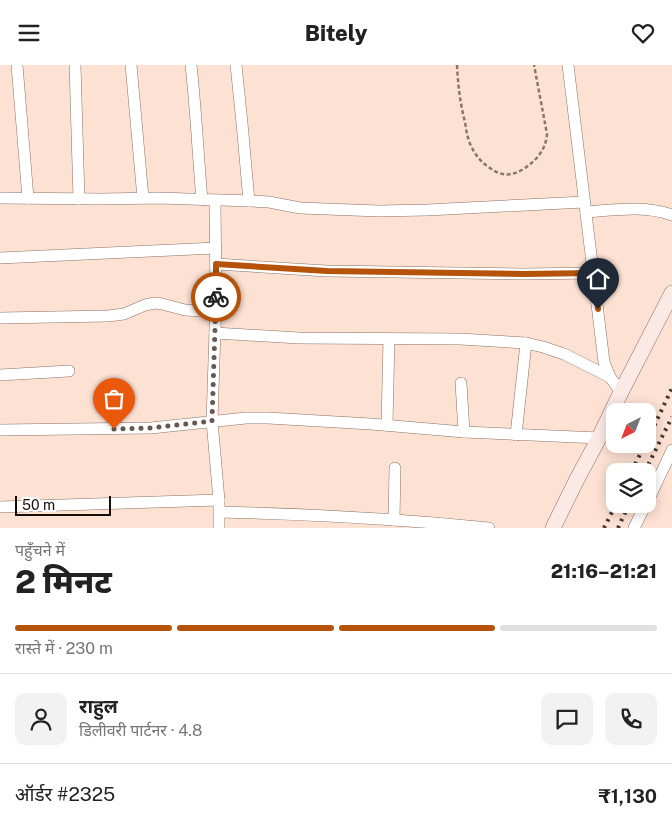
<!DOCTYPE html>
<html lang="hi">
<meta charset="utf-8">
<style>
:root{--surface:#fff;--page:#f2f2f2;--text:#222;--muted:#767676;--line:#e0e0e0;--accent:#b45309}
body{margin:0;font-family:"Public Sans","Noto Sans Devanagari",sans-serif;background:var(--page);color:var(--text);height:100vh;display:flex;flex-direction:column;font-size:19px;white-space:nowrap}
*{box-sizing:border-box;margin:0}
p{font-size:16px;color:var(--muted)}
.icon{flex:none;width:28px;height:28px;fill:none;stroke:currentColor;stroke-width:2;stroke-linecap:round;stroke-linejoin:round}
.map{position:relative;height:463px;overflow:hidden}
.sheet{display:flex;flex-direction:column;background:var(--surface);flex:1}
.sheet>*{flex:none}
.needle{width:32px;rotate:222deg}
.controls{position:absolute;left:606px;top:338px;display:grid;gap:10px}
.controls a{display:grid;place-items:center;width:50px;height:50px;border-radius:10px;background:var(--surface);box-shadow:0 2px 12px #0003;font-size:25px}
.scale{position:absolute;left:15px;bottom:12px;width:96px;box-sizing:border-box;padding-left:5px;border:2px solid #160d09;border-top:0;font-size:14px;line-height:18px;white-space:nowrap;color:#160d09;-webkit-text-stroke:4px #fff;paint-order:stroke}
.pin{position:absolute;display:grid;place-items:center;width:42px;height:42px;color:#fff;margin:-51px -21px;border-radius:50% 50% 50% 0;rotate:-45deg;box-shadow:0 0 5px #0007}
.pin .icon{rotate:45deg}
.courier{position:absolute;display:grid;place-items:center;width:50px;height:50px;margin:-25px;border:4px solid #b45309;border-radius:50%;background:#fff;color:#222;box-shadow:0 1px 6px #0007}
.summary em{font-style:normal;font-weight:800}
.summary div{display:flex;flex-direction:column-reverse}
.summary{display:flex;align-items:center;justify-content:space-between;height:85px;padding:0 15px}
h1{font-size:32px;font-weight:800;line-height:38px}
.bar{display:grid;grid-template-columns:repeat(4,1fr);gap:8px 5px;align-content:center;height:60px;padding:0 15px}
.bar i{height:6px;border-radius:4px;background:var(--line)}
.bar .active{background:var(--accent)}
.bar p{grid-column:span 4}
.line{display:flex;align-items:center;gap:12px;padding:0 15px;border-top:1px solid var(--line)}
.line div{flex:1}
.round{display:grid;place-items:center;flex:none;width:52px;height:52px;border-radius:10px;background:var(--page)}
header{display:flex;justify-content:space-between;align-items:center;height:65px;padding:0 15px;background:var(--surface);font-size:22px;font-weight:800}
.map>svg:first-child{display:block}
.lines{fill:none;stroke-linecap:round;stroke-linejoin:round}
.street-casing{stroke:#8a7265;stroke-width:12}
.secondary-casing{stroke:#8a7265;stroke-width:16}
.path{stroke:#89776e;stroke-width:2.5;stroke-dasharray:4 2.5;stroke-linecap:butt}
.street{stroke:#fff;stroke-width:11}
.secondary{stroke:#fae9e5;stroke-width:15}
.rail{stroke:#443731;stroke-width:4;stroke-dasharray:2.5 5;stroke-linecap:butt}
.done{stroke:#675750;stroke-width:5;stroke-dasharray:0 9}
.route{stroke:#b45309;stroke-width:6}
</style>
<header><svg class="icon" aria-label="menu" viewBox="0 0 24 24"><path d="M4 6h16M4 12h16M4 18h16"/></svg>Bitely<svg class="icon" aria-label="heart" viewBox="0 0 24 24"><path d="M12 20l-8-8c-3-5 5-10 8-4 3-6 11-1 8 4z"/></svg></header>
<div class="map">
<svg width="672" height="463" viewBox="0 0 672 463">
<rect width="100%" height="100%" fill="#fde1d3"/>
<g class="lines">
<defs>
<g id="street">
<polyline points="17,0 28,133"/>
<polyline points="75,0 79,134"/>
<polyline points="131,0 143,133"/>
<path d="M191,0c5,45 7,90 11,135"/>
<polyline points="236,0 242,58 249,136"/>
<polyline points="568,0 604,297 610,312 621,327"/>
<polyline points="0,133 101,134 158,133 252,136 269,137 300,143 379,146 427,145 584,137"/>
<polyline points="215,136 216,234 212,356 219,435 219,463"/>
<path d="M586,147c29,-2 58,-7 86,3"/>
<polyline points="0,193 216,183"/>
<polyline points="216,199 327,206 524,209 594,208"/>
<polyline points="0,253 108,251 124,249 145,240 155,238 162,239 185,245 200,246 215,246"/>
<polyline points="215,268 299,273 460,274 526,278 543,282 564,289 610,312"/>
<polyline points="0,310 69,306"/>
<polyline points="461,318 464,367"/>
<polyline points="387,360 389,274"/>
<polyline points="0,365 151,363 246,353 268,353 371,359 464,367 599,373"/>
<polyline points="516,370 526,278"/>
<polyline points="648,436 672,385"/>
<polyline points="0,442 219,435"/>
<path d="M220,447c90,2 179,7 269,16"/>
<polyline points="394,455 395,403"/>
<polyline points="634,463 646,439"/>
</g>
<polyline id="secondary" points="553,463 576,416 599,373 621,327 672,228"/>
</defs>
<!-- street casing -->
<use href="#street" class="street-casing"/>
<!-- secondary casing -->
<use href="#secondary" class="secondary-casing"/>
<!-- path -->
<path class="path" d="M457,0c1,20 3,38 8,57 1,7 2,13 4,19 4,11 11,21 21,27 12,9 23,8 35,0 12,-8 21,-19 22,-34l-13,-69"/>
<!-- street -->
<use href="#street" class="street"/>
<!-- secondary -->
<use href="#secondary" class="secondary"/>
<!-- rail -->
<g class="rail">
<polyline points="648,374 672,323"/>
<polyline points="632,406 645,379"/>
<polyline points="645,406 672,352"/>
<polyline points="604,463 616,439"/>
<polyline points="618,463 629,439"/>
</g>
</g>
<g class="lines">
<!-- done -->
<polyline class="done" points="114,364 151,363 212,356 216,232"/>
<!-- route -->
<polyline class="route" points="216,232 216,199 327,206 524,209 594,208 598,244"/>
</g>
</svg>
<div class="controls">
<a><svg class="needle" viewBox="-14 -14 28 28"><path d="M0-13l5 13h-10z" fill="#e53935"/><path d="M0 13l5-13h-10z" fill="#767676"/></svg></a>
<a><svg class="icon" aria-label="layers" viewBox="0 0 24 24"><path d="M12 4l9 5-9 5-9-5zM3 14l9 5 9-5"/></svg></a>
</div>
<div class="scale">50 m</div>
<div class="pin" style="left:114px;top:364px;background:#ea580c"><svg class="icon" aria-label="bag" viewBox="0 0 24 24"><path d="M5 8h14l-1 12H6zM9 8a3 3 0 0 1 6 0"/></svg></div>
<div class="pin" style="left:598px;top:244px;background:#1f2937"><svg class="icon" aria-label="home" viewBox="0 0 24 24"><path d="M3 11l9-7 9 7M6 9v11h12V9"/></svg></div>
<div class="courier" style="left:216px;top:232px"><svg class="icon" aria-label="bike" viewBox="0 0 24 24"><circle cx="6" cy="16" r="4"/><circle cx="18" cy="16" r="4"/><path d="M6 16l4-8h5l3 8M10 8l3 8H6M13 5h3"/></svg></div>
</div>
<section class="sheet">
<div class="summary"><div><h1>2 मिनट</h1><p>पहुँचने में</p></div><em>21:16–21:21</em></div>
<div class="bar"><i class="active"></i><i class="active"></i><i class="active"></i><i></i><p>रास्ते में · 230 m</p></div>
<div class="line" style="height:90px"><a class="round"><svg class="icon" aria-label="person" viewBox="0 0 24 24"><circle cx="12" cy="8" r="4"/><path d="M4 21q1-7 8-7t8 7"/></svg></a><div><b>राहुल</b><p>डिलीवरी पार्टनर · 4.8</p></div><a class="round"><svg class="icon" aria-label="chat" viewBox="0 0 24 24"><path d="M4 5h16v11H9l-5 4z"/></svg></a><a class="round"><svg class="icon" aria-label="phone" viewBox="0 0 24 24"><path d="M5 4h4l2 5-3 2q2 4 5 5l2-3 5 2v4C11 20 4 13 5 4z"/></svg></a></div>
<div class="line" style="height:65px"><div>ऑर्डर #2325</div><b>₹1,130</b></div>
</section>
